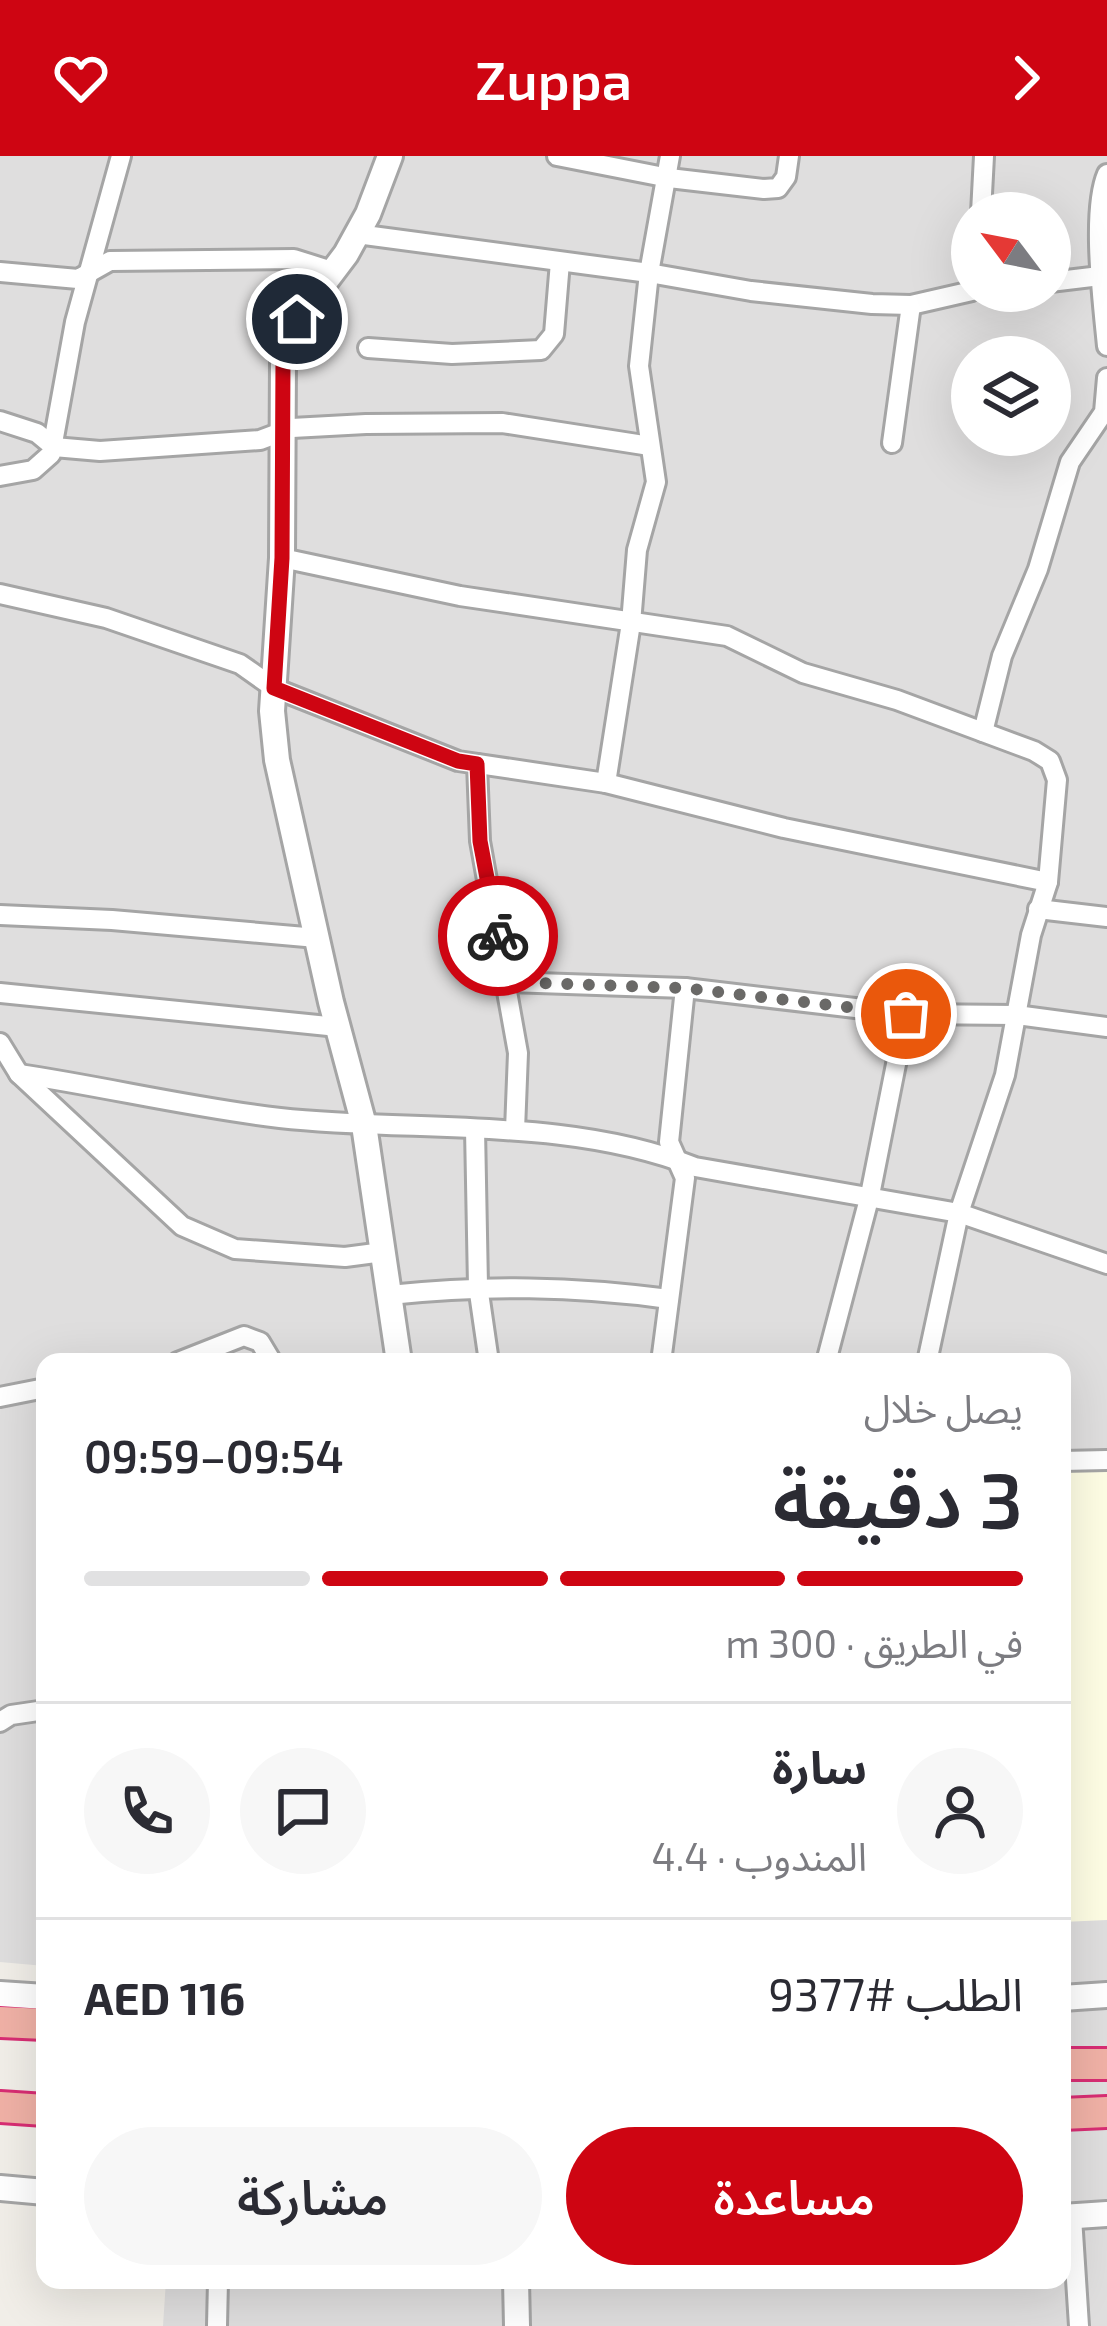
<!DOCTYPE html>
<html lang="ar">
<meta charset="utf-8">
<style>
:root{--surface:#fff;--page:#f7f7f7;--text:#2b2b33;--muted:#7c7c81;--line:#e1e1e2;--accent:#ce0512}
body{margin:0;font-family:"Exo 2","Noto Sans Arabic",sans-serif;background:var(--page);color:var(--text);direction:rtl;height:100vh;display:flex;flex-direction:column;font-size:45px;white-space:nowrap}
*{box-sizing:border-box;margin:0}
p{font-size:39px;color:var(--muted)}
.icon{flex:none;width:66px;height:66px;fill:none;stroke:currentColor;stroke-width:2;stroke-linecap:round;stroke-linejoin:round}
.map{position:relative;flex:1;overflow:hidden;direction:ltr}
.side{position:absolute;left:36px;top:1197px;width:1035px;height:936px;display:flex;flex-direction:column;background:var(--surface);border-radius:24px;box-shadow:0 12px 48px #0002;direction:rtl}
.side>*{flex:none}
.needle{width:78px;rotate:302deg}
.buttons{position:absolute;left:951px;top:36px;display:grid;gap:24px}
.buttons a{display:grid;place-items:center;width:120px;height:120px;border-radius:50%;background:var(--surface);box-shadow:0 12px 48px #0002;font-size:60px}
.pin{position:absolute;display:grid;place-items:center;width:102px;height:102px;color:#fff;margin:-51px;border:6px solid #fff;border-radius:50%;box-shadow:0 3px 12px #0007}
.courier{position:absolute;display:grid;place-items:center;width:120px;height:120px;margin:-60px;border:9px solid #ce0512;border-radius:50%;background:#fff;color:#222;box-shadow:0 3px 15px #0007}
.overview em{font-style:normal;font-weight:600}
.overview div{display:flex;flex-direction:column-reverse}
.overview{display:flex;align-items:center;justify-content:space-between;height:204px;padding:0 48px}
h1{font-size:78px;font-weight:600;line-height:90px}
.bar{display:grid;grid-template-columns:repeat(4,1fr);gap:18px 12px;align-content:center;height:144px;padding:0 48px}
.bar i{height:15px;border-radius:9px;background:var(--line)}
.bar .selected{background:var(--accent)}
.bar p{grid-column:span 4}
.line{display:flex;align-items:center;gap:30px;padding:0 48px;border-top:3px solid var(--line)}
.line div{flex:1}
.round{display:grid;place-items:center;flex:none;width:126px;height:126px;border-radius:63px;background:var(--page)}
.button{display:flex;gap:24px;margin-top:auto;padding:24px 48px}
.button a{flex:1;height:138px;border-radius:72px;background:var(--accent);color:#fff;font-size:48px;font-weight:600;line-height:138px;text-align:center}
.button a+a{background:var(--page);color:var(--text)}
header{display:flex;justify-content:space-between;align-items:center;height:156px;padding:0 48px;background:var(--accent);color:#fff;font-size:54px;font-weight:600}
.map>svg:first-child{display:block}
.residential{fill:#dfdede;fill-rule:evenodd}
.education{fill:#fefde4}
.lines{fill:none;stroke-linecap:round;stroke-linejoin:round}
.minor-casing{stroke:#a5a5a5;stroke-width:24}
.tertiary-casing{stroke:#a5a5a5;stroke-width:30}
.trunk-casing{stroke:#d82d73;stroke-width:36}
.minor{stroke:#fff;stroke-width:18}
.tertiary{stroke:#fff;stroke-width:24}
.trunk{stroke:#f0b1a6;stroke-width:30}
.done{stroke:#6a6967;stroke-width:12;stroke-dasharray:0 21.6}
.route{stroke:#ce0512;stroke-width:15}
</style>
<header><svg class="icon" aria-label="forward" viewBox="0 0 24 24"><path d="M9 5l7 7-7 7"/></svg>Zuppa<svg class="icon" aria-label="heart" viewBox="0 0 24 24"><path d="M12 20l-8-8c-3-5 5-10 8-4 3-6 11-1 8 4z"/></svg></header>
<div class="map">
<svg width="1107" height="2170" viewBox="0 0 1107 2170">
<rect width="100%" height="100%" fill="#f1eee8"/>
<!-- residential -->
<path class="residential" d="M0,0h1107v2170h-944l3,-46h896v-918h-1017v604l-45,-4zM972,57h78v78h-78zM972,201h78v78h-78z"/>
<!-- education -->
<polygon class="education" points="1107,1312 1107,1764 1062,1766 1062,1314"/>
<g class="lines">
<defs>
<g id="minor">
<polyline points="557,0 669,22 764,33 778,32 786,21 789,0"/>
<path d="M1107,18c-16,37 -4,130 0,172"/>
<polyline points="981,57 984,0"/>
<polyline points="357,78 649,117 751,135 872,148 911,149 972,135"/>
<polyline points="0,116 78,123 110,105 294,103 332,115"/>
<polyline points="1050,126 1100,120"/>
<polyline points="368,192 452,198 541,194 554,178 560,106"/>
<polyline points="0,265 37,277 54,291 100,295 260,284 292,272 366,268 502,267 650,290"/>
<polyline points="892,287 911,149"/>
<polyline points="0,320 33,314 51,298 75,166 121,0"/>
<polyline points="282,402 460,440 727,480 803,517 897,544 1034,595 1050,605 1057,624 1048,726 1031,779 1005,919 959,1057 927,1206"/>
<polyline points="0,438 106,462 240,508 274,532 458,605 606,627 784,672 1048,726"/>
<polyline points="983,576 1002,500 1038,413 1070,306 1104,256 1107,222"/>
<polyline points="477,608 480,685 518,897 515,974"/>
<polyline points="606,627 631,467 637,394 656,326 639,210 649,117 670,0"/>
<polyline points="1038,753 1107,761"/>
<polyline points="0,759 112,764 317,782"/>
<polyline points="506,826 685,832 906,858 1016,859 1107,871"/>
<polyline points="0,837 338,871"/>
<polyline points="0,887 19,918 182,1070 235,1093 345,1101 383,1096"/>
<path d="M19,918c87,13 174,34 261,44 135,15 286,-2 415,49l264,46 148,51"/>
<polyline points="475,973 478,1130 489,1206"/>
<path d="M389,1139c98,-10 183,-9 280,4"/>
<polyline points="178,1206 244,1180 260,1186 272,1206"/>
<polyline points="661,1206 685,1022 669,986 685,832"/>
<polyline points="826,1206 870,1039 906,858"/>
<polyline points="0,1241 45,1232"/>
<polyline points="1062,1305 1107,1304"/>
<polyline points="0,1566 11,1559 45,1554"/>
<polyline points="1072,2061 1079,2170"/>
<polyline points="217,2170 218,2124"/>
</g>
<g id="tertiary">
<polyline points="390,0 368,58 346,98 297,163 283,204 282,402 272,555 277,604 331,846 364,969 399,1206"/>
<polyline points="0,1838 45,1841"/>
<polyline points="1062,1842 1107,1839"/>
<polyline points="0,2032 45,2036"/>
<polyline points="1062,2061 1107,2058"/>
<polyline points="516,2124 517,2170"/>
</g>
<g id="trunk">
<polyline points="0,1866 45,1868"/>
<polyline points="1062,1908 1107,1908"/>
<polyline points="0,1951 45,1954"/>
<polyline points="1062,1958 1107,1956"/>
</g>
</defs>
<!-- minor casing -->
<use href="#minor" class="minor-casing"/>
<!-- tertiary casing -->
<use href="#tertiary" class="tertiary-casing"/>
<!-- trunk casing -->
<use href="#trunk" class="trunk-casing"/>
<!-- minor -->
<use href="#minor" class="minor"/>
<!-- tertiary -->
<use href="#tertiary" class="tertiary"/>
<!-- trunk -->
<use href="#trunk" class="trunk"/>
</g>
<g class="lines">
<!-- done -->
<polyline class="done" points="498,780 506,826 685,832 906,858"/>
<!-- route -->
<polyline class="route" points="297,163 283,204 282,402 274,532 458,605 477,608 480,685 498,780"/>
</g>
</svg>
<div class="buttons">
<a><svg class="needle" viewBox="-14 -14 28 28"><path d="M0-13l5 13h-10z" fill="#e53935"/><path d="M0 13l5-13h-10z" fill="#7c7c81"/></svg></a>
<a><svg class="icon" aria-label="layers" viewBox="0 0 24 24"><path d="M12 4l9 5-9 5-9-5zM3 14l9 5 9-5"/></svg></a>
</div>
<div class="pin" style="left:906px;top:858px;background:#ea580c"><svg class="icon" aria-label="bag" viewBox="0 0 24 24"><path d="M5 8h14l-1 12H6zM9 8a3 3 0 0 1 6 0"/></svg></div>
<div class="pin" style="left:297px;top:163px;background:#1f2937"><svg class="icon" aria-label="home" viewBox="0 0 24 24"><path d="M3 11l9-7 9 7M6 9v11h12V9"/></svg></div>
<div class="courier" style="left:498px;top:780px"><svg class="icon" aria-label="bike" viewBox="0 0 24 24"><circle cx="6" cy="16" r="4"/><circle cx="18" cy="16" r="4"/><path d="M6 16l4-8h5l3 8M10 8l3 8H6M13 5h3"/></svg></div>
<section class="side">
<div class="overview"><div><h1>3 دقيقة</h1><p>يصل خلال</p></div><em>09:54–09:59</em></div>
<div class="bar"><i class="selected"></i><i class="selected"></i><i class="selected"></i><i></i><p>في الطريق · 300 m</p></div>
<div class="line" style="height:216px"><a class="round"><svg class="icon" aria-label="person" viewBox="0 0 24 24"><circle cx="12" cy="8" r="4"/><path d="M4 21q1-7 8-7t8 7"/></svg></a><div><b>سارة</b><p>المندوب · 4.4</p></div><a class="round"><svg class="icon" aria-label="chat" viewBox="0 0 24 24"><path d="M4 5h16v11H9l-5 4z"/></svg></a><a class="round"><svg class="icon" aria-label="phone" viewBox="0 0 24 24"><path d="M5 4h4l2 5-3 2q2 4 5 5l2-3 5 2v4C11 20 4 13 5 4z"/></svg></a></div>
<div class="line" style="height:156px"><div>الطلب #9377</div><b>AED 116</b></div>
<div class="button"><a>مساعدة</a><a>مشاركة</a></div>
</section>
</div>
